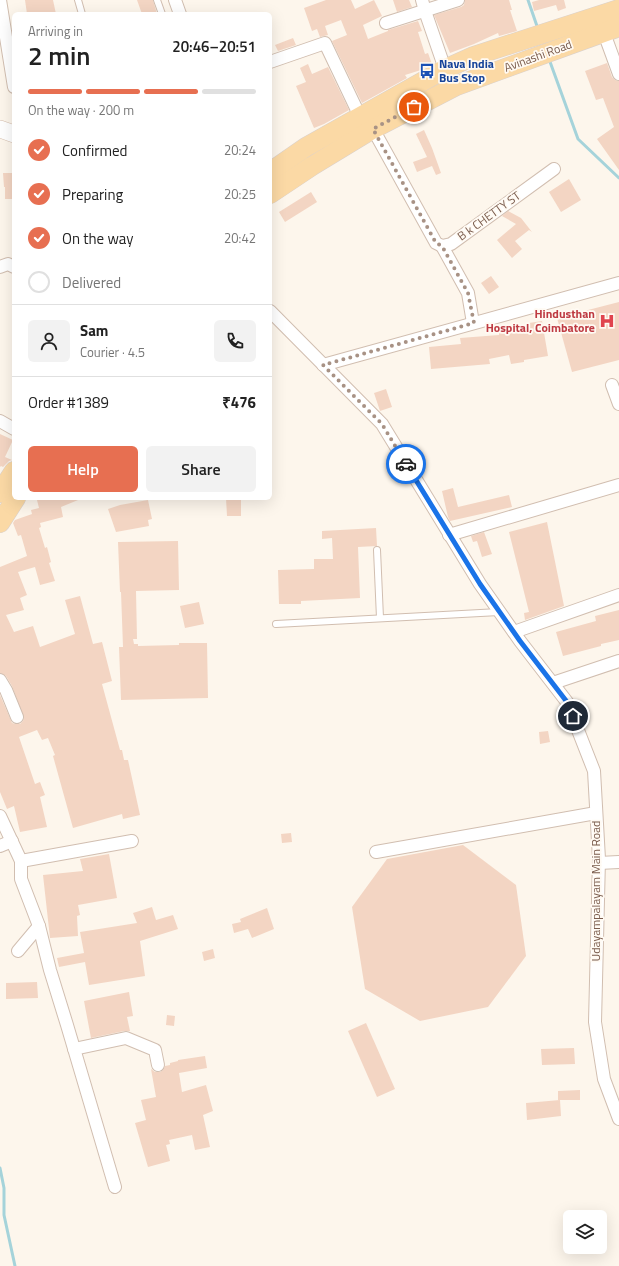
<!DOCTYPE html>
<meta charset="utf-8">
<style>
:root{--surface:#fff;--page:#f2f2f2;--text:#222;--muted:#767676;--line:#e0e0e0;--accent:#e76f51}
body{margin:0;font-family:"Titillium Web",sans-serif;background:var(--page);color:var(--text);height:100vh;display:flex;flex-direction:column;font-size:15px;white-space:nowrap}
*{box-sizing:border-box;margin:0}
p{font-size:13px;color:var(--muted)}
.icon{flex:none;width:22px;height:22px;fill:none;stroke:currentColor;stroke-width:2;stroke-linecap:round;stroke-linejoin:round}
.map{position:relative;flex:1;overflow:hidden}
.details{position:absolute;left:12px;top:12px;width:260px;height:488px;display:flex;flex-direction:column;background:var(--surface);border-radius:6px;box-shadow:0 4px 16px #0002}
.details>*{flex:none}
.controls{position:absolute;left:563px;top:1210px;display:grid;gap:8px}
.controls a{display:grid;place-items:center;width:44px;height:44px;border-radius:6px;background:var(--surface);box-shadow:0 4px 16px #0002;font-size:20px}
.pin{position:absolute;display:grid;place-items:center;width:34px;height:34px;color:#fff;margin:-17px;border:2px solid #fff;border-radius:50%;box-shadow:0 1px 4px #0007}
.courier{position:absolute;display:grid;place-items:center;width:40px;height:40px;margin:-20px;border:3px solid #1a73e8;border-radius:50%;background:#fff;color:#222;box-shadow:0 1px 5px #0007}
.head em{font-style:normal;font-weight:600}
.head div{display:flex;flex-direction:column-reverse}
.head{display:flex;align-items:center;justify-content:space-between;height:68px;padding:0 16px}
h1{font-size:26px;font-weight:600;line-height:30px}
.bar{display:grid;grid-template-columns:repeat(4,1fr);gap:6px 4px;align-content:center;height:48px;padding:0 16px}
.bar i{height:5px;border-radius:3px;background:var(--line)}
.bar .selected{background:var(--accent)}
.bar p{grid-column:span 4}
.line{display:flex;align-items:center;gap:10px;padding:0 16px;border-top:1px solid var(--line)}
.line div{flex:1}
.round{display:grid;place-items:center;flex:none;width:42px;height:42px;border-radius:6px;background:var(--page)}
ol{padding:0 16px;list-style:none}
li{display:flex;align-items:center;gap:12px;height:44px}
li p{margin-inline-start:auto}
li .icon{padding:4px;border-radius:50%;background:var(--accent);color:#fff;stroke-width:4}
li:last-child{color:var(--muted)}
li i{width:22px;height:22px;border:2px solid var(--line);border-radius:50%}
.action{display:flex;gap:8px;margin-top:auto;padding:8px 16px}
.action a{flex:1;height:46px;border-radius:6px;background:var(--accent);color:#fff;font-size:16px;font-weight:600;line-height:46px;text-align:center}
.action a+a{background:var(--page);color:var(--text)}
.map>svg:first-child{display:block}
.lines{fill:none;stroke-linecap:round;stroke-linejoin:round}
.stream{stroke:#a5d3da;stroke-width:3}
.building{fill:#f3d5c3}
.lane-casing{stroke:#d1beb0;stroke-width:8}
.street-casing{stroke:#d1beb0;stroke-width:14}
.secondary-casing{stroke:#d6c0b0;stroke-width:18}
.primary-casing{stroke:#dad1cd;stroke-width:20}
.lane{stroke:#fff;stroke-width:6}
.street{stroke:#fff;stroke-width:12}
.secondary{stroke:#fff;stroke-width:17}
.primary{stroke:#fbd9a5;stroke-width:19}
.done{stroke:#a89285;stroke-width:4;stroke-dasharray:0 7.2}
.route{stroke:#1a73e8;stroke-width:5}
.labels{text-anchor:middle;stroke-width:3.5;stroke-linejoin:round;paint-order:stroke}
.street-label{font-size:12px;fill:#7a5c4d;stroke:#fffaf3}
.transit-label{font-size:12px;font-weight:bold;fill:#164399;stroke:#fffaf3;text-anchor:start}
.health-label{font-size:12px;font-weight:bold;fill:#be3a42;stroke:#fffaf3;text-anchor:end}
</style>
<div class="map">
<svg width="619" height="1266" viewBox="0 0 619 1266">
<rect width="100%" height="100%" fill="#fdf6ec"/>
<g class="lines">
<!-- stream -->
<g class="stream">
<polyline points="528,0 538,29"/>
<polyline points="549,59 578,139 619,178"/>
<polyline points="0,1168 4,1188 4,1215 15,1266"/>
</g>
</g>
<!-- building -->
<g class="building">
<polygon points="25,0 53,0 56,14 27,14"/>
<polygon points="137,0 153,0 157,14 142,14"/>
<polygon points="326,0 351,0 355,9 374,0 382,16 363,25 368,39 388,31 388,30 418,21 422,31 418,32 425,54 428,53 432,64 421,70 405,75 407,78 362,103 332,41 347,35 341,20 325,26 328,35 320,37 317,29 312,31 304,8"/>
<polygon points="393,0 409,0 412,7 397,12"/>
<polygon points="465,0 509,0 512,10 510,10 517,31 499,36 498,33 474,44 450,53 434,15 461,7 464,5"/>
<polygon points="539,0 564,0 566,8 558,11 556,5 534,11 532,2"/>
<polygon points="293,38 296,45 278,51 275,45"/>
<polygon points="607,63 612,77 615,80 619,81 619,170 597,139 614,127 603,98 596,100 585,71"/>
<polygon points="308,64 312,74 328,67 349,110 324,124 314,128 296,86 306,82 300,68"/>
<polygon points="424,130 432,148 441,173 436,175 432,166 417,172 413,162 427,157 416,134"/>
<polygon points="3,173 14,173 14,199 5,199 5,187 4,187"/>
<polygon points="569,179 581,200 561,212 549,192"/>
<polygon points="311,192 317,202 285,222 279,212"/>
<polygon points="508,211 521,218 532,232 529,230 515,241 522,249 512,258 497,240 516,224 502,216"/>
<polygon points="491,276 499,287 489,294 481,283"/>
<polygon points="619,302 619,360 572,372 557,318"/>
<polygon points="542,321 548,356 524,360 524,362 511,364 509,355 489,359 490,364 431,369 429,347 461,344 460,338 499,335 499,333 530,327 529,323"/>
<polygon points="386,389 392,407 380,411 374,393"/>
<polygon points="0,434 13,440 5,457 12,460 9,461 3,467 1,466 0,467"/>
<polygon points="453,488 458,507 509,495 512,507 450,521 448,517 442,491"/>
<polygon points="43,498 83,498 61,507 63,517 40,523 41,527 39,528 45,548 47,547 51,562 49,563 55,581 40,585 35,567 18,572 27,595 20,598 24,610 6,615 14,632 33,626 40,647 75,634 65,600 80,596 93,644 102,642 112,681 102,684 120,750 122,750 124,760 128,760 140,815 123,819 122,814 73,828 53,756 55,755 48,738 42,740 37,730 19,737 35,784 40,782 45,795 40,797 47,827 20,832 14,806 7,809 0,792 0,695 12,723 16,724 20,724 23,721 24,718 12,686 6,676 0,673 0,567 27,556 21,535 18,536 13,523 15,520 32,514 31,510 39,508 37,500"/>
<polygon points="226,498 241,498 241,516 227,516"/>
<polygon points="148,500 152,519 148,520 149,526 116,532 108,509 120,505"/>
<polygon points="547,522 564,606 525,620 524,613 529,612 509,532"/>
<polygon points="376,528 377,546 358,547 360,598 301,601 301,604 279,604 278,570 314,569 314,559 333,559 332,538 322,539 322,531"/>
<polygon points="484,532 492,554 482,557 477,541 473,542 471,536"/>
<polygon points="178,541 179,590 136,591 137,639 133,639 134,644 138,644 138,646 179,645 179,643 207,643 208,698 121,700 119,647 123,647 121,592 120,592 118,542"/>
<polygon points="199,602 204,624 185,628 180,606"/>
<polygon points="619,610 619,640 601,644 601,646 563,656 556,632 596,621 595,616"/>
<polygon points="548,731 550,742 540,744 539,732"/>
<polygon points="291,833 292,842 282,843 281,834"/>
<polygon points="463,845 516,885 526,956 488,1007 420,1021 365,989 352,907 387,859"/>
<polygon points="109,854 117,898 78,905 80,915 77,916 78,936 50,938 43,875 83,871 80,859"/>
<polygon points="152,907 156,920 173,915 178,929 140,941 145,976 89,985 85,962 59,967 57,958 84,953 80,932 137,923 133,913"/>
<polygon points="267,908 274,929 252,938 248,929 234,933 232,924 241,922 240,919"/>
<polygon points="213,949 215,958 204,961 202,952"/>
<polygon points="37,982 38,998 6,999 6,983"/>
<polygon points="129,992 133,1016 127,1017 130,1031 124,1031 91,1038 84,1001"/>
<polygon points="167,1015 175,1016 174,1026 166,1025"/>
<polygon points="366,1023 395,1089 377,1097 348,1031"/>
<polygon points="574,1048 575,1064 542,1065 541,1049"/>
<polygon points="205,1056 207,1068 179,1073 182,1092 206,1085 213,1111 203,1115 210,1147 195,1150 192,1135 169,1140 170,1144 166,1145 170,1161 148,1167 135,1123 146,1120 141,1100 156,1097 151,1069 155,1072 160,1072 163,1070 165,1066 170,1065 170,1063 178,1061 178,1060"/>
<polygon points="580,1090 580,1100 558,1100 558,1091"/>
<polygon points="560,1100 561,1116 527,1120 526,1103"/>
</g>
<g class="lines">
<defs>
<g id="lane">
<polyline points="78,0 82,14"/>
<polyline points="157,0 162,14"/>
<polyline points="377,550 380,618"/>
<polyline points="276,624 499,612"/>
</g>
<g id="street">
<polyline points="0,0 14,87"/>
<polyline points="175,0 180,14"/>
<polyline points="422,0 425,11 445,69"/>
<polyline points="386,23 458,0"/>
<polyline points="604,33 619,74"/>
<polyline points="270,62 325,43 356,108 358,117"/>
<polyline points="373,129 436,243 442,246 451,244 554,169"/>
<polyline points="442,246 468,293 473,323"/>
<polyline points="0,267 8,264 14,267"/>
<polyline points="270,311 382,424 480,584 520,641 567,702 594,771 599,859 595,1022 604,1079 619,1119"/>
<polyline points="323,365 619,283"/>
<polyline points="612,385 619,404"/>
<polyline points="0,421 14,429"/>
<polyline points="449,535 619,485"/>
<polyline points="514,632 619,595"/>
<polyline points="0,680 6,690 17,717"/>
<polyline points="553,683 619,661"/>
<polyline points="0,816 21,861 21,879 39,926 18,951"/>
<polyline points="0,846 12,841"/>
<polyline points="376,852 596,813"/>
<polyline points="21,861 132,841"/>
<polyline points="599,863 619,862"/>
<polyline points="39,926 50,970 67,1025 115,1187"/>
<polyline points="74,1049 126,1038 155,1050 158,1065"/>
</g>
<polyline id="secondary" points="0,129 14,134"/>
<g id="primary">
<polyline points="270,172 306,147 445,69 474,56 619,9"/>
<polyline points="270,194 312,166 373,129 456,86 619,27"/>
<polyline points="0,493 14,471"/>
<polyline points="0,523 16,498"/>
</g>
</defs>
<!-- lane casing -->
<use href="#lane" class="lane-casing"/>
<!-- street casing -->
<use href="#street" class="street-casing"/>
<!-- secondary casing -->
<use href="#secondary" class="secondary-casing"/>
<!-- primary casing -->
<use href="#primary" class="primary-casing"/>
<!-- lane -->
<use href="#lane" class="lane"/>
<!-- street -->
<use href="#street" class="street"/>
<!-- secondary -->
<use href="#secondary" class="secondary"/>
<!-- primary -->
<use href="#primary" class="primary"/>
</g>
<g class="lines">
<!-- done -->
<polyline class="done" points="406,464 382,424 323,365 474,323 468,293 442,246 436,243 373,129 414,107"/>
<!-- route -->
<polyline class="route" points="406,464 480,584 520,641 567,702 573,716"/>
</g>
<!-- icons -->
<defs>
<symbol id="bus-bare" viewBox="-9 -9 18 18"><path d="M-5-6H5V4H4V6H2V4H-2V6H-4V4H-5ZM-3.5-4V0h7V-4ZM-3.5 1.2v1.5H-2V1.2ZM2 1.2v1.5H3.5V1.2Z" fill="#1a4fb4" stroke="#fffaf3" stroke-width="2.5" paint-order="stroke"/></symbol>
<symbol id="hospital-bare" viewBox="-9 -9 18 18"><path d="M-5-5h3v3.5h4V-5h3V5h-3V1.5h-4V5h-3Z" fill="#e0444e" stroke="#fffaf3" stroke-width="2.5" paint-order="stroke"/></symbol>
</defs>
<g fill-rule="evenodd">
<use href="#bus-bare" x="416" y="60" width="22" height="22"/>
<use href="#hospital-bare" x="596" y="310" width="22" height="22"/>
</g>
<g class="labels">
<!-- street labels -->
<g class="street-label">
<text transform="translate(538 56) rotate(-20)" y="4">Avinashi Road</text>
<text transform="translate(489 216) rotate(-36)" y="4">B k CHETTY ST</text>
<text transform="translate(596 891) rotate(-90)" y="4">Udayampalayam Main Road</text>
</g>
<!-- transit labels -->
<g class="transit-label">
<text x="439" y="68">Nava India<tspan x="439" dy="14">Bus Stop</tspan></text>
</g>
<!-- health labels -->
<g class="health-label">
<text x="595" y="318">Hindusthan<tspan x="595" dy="14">Hospital, Coimbatore</tspan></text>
</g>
</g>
</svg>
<div class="controls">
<a><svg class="icon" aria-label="layers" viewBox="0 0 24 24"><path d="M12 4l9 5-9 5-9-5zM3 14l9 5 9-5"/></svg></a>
</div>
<div class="pin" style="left:414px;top:107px;background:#ea580c"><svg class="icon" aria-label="bag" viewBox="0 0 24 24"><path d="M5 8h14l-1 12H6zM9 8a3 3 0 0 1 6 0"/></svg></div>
<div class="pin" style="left:573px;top:716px;background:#1f2937"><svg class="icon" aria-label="home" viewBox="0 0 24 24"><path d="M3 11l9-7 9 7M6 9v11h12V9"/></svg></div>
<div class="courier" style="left:406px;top:464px"><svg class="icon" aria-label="car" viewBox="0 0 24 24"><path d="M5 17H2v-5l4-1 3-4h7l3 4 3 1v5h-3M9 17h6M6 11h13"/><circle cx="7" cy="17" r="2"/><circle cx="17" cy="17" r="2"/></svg></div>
<section class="details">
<div class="head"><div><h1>2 min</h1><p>Arriving in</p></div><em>20:46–20:51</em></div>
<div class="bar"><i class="selected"></i><i class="selected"></i><i class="selected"></i><i></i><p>On the way · 200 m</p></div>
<ol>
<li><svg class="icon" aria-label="check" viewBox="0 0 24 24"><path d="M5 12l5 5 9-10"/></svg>Confirmed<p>20:24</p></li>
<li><svg class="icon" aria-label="check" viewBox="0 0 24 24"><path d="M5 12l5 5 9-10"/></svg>Preparing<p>20:25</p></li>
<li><svg class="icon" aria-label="check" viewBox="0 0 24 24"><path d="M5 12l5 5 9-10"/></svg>On the way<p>20:42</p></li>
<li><i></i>Delivered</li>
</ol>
<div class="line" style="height:72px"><a class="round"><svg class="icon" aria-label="person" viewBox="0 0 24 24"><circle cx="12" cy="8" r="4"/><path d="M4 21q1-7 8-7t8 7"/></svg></a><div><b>Sam</b><p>Courier · 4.5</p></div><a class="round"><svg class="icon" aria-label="phone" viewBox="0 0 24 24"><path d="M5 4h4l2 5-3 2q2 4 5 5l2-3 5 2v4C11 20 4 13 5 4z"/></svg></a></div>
<div class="line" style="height:52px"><div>Order #1389</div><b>₹476</b></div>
<div class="action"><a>Help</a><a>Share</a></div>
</section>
</div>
